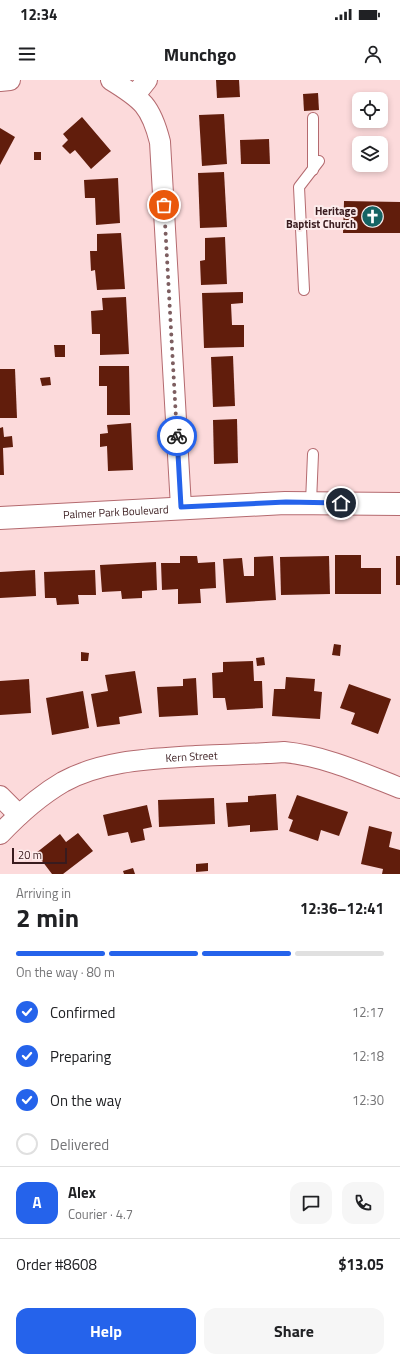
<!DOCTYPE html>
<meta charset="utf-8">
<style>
:root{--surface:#fff;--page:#f6f6f6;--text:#202124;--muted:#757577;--line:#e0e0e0;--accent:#2563eb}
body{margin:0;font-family:"Titillium Web",sans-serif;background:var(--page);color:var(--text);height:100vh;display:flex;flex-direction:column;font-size:15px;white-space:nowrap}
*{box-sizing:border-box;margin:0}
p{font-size:13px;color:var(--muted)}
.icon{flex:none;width:22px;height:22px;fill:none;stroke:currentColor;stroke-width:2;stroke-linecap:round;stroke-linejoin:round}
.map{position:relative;height:794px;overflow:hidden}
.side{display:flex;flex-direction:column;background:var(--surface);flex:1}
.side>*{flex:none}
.tools{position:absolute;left:352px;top:12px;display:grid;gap:8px}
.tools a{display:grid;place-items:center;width:36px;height:36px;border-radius:8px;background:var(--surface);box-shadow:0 2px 6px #0003;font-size:20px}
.scale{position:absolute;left:12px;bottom:10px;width:55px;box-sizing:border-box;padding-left:4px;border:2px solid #391b1e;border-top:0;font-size:11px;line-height:14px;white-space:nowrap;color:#391b1e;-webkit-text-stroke:3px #fdecec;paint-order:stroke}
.pin{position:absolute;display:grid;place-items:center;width:34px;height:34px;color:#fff;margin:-17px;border:2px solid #fff;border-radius:50%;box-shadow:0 1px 4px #0007}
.courier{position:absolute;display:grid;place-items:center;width:40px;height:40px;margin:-20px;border:3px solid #2563eb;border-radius:50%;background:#fff;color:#222;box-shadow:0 1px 5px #0007}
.summary em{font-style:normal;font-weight:700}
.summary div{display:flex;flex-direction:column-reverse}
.summary{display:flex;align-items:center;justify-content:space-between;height:68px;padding:0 16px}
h1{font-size:26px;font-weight:700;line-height:30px}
.bar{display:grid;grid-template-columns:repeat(4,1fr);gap:6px 4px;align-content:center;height:48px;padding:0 16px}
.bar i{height:5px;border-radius:3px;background:var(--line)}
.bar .on{background:var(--accent)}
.bar p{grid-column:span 4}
.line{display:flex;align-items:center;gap:10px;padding:0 16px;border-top:1px solid var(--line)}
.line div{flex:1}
.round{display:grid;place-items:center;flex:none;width:42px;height:42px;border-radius:12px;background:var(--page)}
ol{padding:0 16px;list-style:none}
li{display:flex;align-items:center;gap:12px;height:44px}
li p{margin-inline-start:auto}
li .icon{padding:4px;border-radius:50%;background:var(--accent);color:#fff;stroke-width:4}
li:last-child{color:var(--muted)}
li i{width:22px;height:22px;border:2px solid var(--line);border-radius:50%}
.cta{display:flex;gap:8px;margin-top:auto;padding:8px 16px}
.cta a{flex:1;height:46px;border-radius:12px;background:var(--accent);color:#fff;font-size:16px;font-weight:700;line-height:46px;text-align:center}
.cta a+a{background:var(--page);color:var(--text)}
.status{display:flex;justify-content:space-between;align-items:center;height:28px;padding:0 20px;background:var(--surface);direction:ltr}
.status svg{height:11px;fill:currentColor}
header{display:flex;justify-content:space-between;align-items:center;height:52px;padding:0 16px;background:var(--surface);font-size:18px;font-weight:700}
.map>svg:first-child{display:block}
.building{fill:#611d0c}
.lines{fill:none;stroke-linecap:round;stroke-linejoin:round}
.service-casing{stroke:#b46a6f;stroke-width:12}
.minor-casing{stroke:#b46a6f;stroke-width:22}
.secondary-casing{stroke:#b46a6f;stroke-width:24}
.service{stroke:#fff;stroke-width:10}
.minor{stroke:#fff;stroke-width:20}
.secondary{stroke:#fff;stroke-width:22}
.done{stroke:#7d5e60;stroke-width:4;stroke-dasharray:0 7.2}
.route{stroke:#2563eb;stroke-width:5}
.labels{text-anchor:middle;stroke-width:4;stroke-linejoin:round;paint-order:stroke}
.poi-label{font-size:11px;font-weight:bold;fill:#391b1e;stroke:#fdecec;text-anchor:end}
.street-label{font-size:11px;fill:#391b1e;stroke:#fdecec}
</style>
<div class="status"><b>12:34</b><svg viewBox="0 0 49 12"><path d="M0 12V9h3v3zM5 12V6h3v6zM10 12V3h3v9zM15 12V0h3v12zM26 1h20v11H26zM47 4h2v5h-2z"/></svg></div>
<header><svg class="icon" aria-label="menu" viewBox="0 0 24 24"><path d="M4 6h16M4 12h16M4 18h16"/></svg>Munchgo<svg class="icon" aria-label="person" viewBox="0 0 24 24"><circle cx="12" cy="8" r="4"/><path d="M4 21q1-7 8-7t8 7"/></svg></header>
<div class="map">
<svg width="400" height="794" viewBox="0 0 400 794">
<rect width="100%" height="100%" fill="#fcdadb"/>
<!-- building -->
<g class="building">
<polygon points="216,0 239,0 240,17 217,18"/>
<polygon points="318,13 319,30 304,31 303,14"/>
<polygon points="224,34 227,84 202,86 199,35"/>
<polygon points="82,37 111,71 91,89 75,70 70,74 62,66 68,60 63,54"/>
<polygon points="0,48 15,57 0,85"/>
<polygon points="269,59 270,84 241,84 240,60"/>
<rect x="34" y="72" width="7" height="8"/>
<polygon points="224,92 227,147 200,148 198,93"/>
<polygon points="118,98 120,143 96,145 95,118 85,118 84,100"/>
<polygon points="344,121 400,122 400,153 343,153"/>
<polygon points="121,153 125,209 97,210 95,190 91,191 90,171 97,171 97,154"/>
<polygon points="225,157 227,204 201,205 200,181 205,180 205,158"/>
<polygon points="243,212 243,223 231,224 232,245 244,245 244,267 204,268 202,213"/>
<polygon points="126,217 129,274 100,275 100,254 92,254 91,231 103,230 102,218"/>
<polygon points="54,265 65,265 65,277 55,277"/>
<polygon points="233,276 235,326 213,327 211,277"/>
<polygon points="99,286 129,286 130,335 107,335 107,306 99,306"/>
<polygon points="0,289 15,289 17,338 0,338"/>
<polygon points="50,297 51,305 42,306 40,298"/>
<polygon points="237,339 238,383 214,384 213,340"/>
<polygon points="131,343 133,390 108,391 107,366 100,367 100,354 108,353 107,345"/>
<polygon points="3,347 4,357 12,356 13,367 3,368 4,395 0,395 0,348"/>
<polygon points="335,475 361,475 361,488 381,488 381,514 335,514"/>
<polygon points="180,476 197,476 198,483 215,482 216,508 200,509 201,523 178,524 178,509 162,510 161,483 180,483"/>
<polygon points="273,476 276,520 226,523 223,479 242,478 244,496 254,496 254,477"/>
<polygon points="329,476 330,514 281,515 280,477"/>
<rect x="396" y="476" width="4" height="29"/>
<polygon points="156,482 157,510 142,511 142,518 122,519 121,511 102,512 100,485"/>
<polygon points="35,490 36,516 0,518 0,492"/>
<polygon points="95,490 96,515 78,515 79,524 57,525 56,518 45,518 44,492"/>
<polygon points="334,564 341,565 340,576 332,575"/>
<polygon points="81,572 89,573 88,581 81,581"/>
<polygon points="264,577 265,585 257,586 256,578"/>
<polygon points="253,581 254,601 262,601 263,628 227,630 225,618 213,618 212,593 223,592 223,582"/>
<polygon points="135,591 142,633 119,637 120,644 97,647 91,614 108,611 105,595"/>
<polygon points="286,597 315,599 314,611 322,612 320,639 272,636 274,609 285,609"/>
<polygon points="196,598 198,635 159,637 157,607 183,606 183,599"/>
<polygon points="29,599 31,633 0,635 0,601"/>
<polygon points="349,604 391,619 378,654 351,644 355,633 340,628"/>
<polygon points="83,611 89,648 52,655 46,618"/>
<polygon points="276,714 278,750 250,752 250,745 228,747 226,723 248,722 248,716"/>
<polygon points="297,715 348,732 339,756 321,750 318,761 289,751 293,740 288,738"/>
<polygon points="214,718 215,744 159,747 158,720"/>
<polygon points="147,725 152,747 143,749 145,760 131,763 128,752 108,756 103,735"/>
<polygon points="369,746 392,752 389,767 400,770 400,794 382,794 383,789 361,784"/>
<polygon points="78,753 93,771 63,794 52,794 36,773 60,754 66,762"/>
<polygon points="208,783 208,791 196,792 196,784"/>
<polygon points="133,788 135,794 124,794 123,791"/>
</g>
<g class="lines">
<defs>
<g id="service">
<polyline points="313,90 313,38"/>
<polyline points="304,210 299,107 319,81"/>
<polyline points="311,422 313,374"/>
</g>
<g id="minor">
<path d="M111,0c31,19 40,26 49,62l21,365"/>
<polyline points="0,1 10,0"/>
<polyline points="135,15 147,0"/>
<polyline points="0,716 19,735"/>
<path id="s1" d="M0,754c19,-20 39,-38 63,-52 40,-22 89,-23 133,-26 30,-1 59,-2 88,-4 41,4 78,21 116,36"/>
</g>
<g id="secondary">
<path id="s2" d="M0,438l285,-15 115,1"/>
</g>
</defs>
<!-- service casing -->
<use href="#service" class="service-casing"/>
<!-- minor casing -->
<use href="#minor" class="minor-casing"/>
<!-- secondary casing -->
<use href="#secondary" class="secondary-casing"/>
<!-- service -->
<use href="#service" class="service"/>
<!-- minor -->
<use href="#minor" class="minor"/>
<!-- secondary -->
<use href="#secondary" class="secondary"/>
</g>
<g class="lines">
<!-- done -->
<polyline class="done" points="164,125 177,356"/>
<!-- route -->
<polyline class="route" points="177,356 181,427 286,422 341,423"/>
</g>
<!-- icons -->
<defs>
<symbol id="church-disc" viewBox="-11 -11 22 22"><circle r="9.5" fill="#156464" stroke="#fdecec"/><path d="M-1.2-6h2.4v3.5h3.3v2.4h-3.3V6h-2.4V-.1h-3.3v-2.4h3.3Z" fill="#fff"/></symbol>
</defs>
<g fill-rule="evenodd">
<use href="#church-disc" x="360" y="124" width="25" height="25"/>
</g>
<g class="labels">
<!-- poi labels -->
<g class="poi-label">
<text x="356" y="135">Heritage<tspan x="356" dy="13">Baptist Church</tspan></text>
</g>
<!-- street labels -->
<g class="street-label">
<text dy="4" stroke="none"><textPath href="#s2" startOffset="116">Palmer Park Boulevard</textPath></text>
<text dy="4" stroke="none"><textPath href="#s1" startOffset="214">Kern Street</textPath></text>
</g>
</g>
</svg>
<div class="tools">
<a><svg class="icon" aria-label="locate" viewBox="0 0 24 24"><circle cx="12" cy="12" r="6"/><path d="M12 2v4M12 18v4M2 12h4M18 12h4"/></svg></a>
<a><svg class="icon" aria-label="layers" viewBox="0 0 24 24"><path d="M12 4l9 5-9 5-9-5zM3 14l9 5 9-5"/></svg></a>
</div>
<div class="scale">20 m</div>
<div class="pin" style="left:164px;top:125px;background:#ea580c"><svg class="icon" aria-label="bag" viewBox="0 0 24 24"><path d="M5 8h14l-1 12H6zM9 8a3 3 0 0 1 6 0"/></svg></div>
<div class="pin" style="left:341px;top:423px;background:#1f2937"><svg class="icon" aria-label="home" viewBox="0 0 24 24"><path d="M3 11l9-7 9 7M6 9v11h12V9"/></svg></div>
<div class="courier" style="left:177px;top:356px"><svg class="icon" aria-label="bike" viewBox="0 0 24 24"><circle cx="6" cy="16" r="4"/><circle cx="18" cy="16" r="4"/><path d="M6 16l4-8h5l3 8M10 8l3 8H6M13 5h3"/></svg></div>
</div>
<section class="side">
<div class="summary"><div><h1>2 min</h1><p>Arriving in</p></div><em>12:36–12:41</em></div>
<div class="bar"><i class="on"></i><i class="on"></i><i class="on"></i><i></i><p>On the way · 80 m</p></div>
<ol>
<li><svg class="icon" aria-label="check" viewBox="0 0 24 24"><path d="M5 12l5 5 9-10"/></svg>Confirmed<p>12:17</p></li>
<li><svg class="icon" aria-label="check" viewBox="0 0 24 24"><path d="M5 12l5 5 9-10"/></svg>Preparing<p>12:18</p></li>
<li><svg class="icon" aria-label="check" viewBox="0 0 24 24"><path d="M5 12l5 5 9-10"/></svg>On the way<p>12:30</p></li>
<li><i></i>Delivered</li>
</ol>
<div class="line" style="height:72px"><b class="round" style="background:var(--accent);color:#fff">A</b><div><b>Alex</b><p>Courier · 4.7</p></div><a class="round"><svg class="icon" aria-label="chat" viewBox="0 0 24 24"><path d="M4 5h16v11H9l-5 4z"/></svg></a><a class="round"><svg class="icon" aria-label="phone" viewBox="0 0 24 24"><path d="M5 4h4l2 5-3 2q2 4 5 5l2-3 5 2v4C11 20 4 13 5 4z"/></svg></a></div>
<div class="line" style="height:52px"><div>Order #8608</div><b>$13.05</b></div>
<div class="cta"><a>Help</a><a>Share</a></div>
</section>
